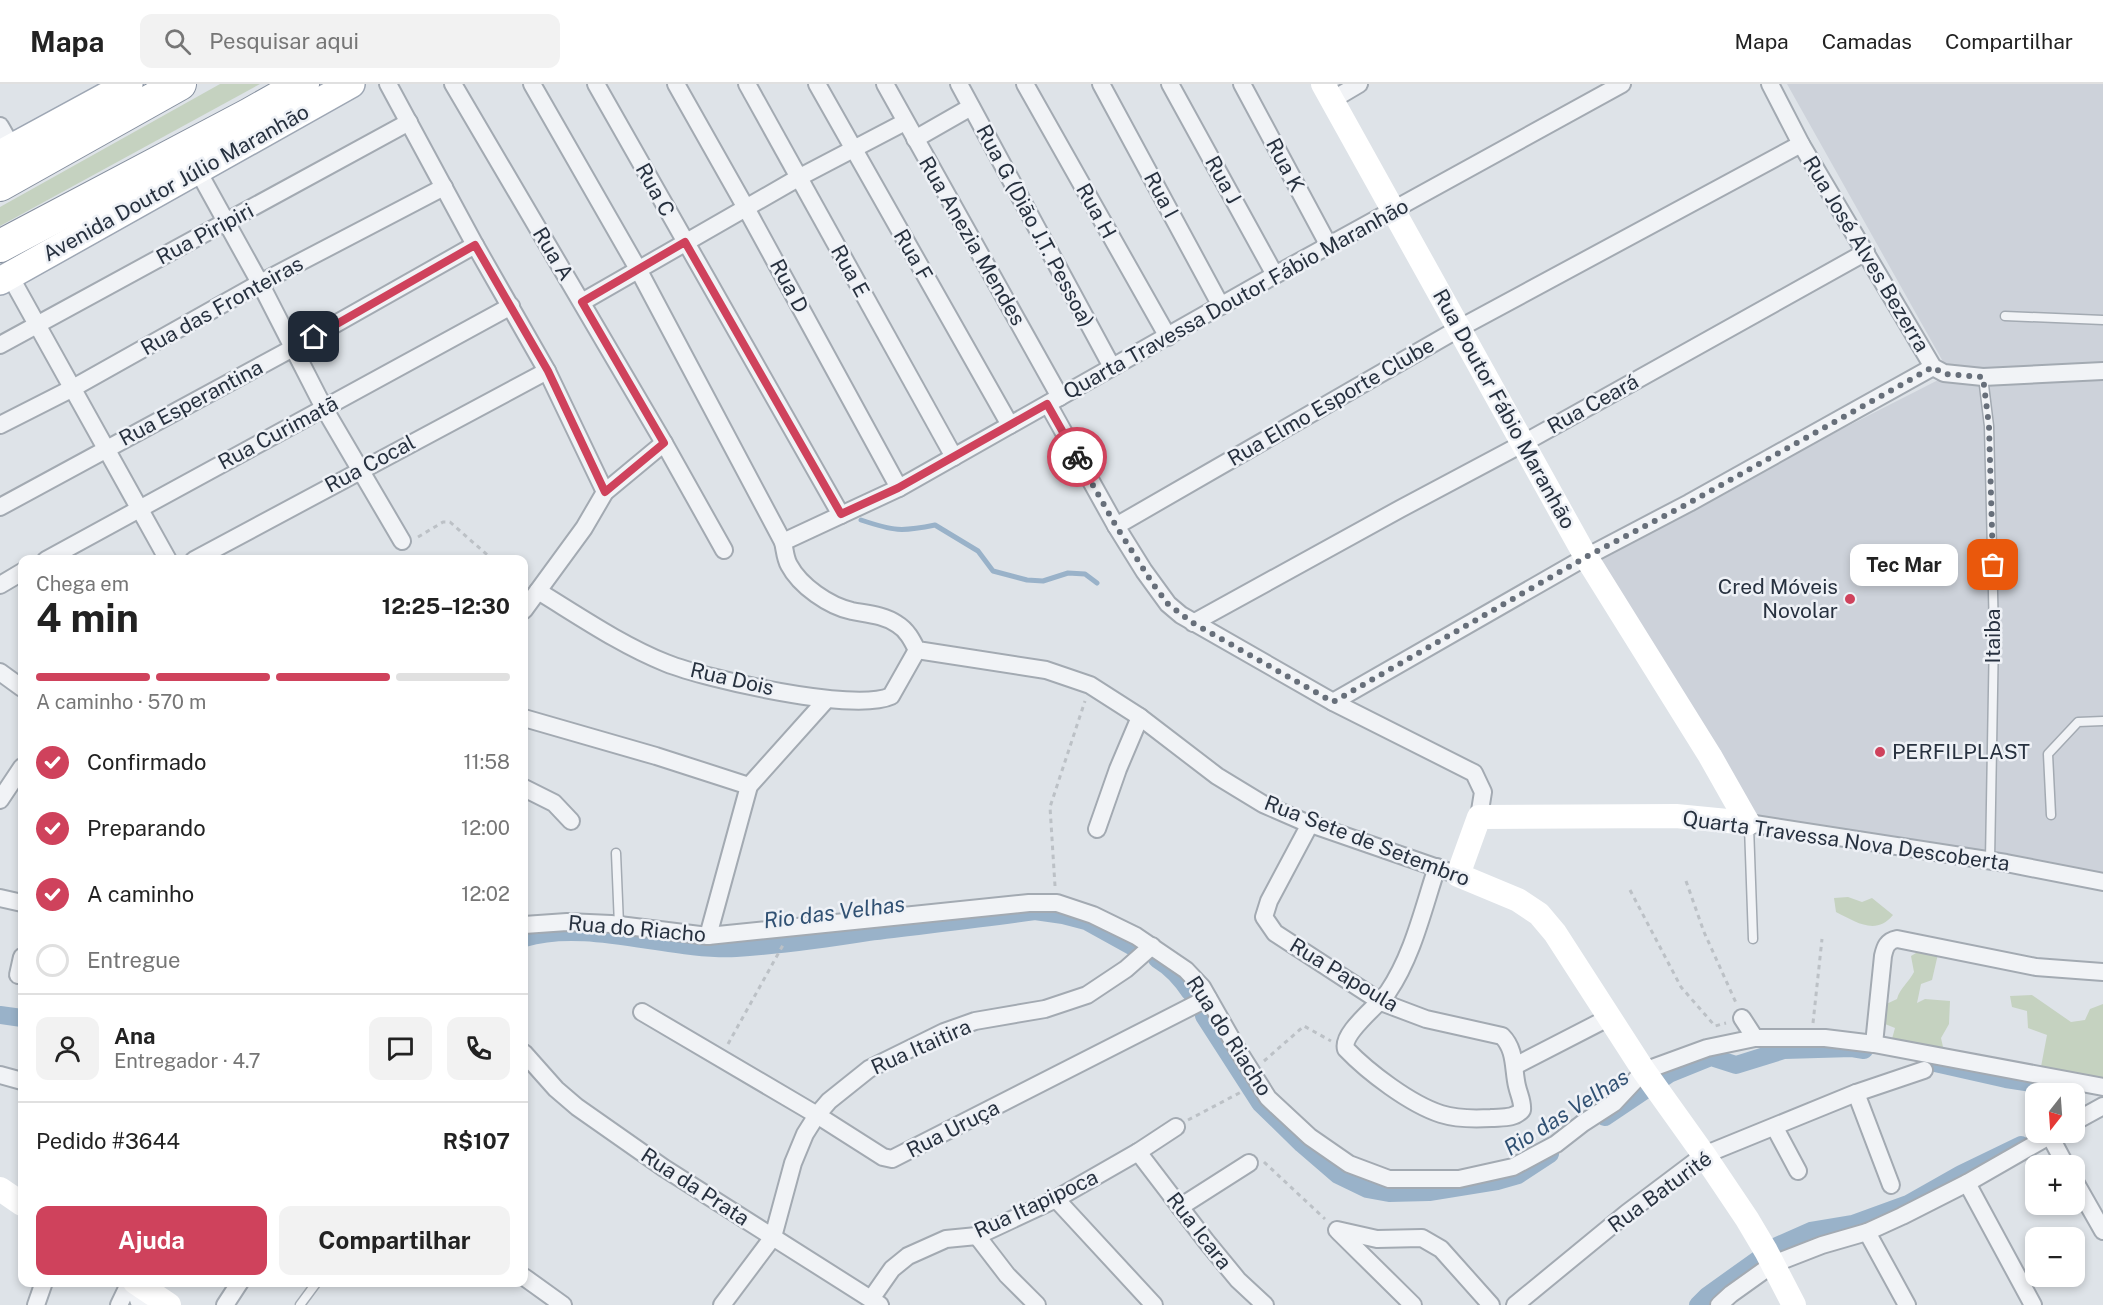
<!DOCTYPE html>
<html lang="pt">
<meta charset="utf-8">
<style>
:root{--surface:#fff;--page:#f2f2f2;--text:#222;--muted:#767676;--line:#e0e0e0;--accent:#cf425c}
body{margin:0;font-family:"Public Sans",sans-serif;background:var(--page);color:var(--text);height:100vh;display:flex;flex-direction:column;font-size:22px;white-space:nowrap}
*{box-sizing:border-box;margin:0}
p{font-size:20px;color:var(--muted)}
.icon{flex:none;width:33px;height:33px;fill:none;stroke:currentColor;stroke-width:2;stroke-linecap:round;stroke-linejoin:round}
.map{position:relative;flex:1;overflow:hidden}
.side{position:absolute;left:18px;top:471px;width:510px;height:732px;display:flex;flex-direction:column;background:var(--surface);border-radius:12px;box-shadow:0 3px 9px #0003}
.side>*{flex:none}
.needle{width:39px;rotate:197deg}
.tools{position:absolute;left:2025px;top:999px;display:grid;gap:12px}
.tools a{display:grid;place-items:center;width:60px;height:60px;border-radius:12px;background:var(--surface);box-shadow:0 3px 9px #0003;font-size:30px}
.pin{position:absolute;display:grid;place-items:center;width:51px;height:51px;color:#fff;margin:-26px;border-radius:12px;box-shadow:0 3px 9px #0006}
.courier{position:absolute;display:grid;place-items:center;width:60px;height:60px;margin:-30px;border:4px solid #cf425c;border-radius:50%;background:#fff;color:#222;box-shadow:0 2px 8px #0007}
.bubble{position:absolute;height:42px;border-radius:12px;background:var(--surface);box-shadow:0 3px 9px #0003;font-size:20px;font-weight:700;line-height:42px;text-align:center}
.overview em{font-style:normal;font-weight:700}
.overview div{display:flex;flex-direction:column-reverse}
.overview{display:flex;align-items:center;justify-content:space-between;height:102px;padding:0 18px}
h1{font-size:39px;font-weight:700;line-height:45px}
.bar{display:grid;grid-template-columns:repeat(4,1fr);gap:9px 6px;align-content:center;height:72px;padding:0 18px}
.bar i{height:8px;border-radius:4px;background:var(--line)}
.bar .active{background:var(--accent)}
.bar p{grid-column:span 4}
.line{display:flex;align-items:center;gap:15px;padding:0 18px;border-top:2px solid var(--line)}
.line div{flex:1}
.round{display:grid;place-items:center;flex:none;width:63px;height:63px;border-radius:12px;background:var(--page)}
ol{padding:0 18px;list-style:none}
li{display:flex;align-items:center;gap:18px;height:66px}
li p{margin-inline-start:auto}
li .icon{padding:6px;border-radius:50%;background:var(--accent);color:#fff;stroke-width:4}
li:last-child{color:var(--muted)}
li i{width:33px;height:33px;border:3px solid var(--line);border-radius:50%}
.button{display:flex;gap:12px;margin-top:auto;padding:12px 18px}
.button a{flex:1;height:69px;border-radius:12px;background:var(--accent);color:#fff;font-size:24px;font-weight:700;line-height:69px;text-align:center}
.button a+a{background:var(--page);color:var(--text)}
header{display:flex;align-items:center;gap:36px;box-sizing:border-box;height:84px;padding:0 30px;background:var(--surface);border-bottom:2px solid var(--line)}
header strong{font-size:28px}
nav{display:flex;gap:33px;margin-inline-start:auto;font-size:21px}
.search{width:420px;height:54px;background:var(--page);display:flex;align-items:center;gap:15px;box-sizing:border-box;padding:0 21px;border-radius:12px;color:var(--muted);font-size:22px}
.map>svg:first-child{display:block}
.built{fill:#cdd2da}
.green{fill:#c5d2c0}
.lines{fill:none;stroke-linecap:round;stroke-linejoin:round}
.stream{stroke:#99b2c9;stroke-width:5}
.canal{stroke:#99b2c9;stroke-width:18}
.lane-casing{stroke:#a3aab2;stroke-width:11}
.street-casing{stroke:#a3aab2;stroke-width:20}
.primary-casing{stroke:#9ea7b4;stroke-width:30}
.highway-casing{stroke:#86909f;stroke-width:34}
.path{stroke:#bcc1c6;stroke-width:3;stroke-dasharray:4.5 4.5;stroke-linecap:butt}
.lane{stroke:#f1f3f6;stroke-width:8}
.street{stroke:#f1f3f6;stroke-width:16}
.secondary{stroke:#fff;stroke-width:24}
.primary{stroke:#fff;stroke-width:27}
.highway{stroke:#fff;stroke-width:32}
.done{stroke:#676f7a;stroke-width:6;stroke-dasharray:0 10.8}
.route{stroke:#cf425c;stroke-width:8}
.poi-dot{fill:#cf425c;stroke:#eef1f6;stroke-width:2}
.labels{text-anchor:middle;stroke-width:5;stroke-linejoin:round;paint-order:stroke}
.street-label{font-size:21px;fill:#27313f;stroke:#eef1f6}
.poi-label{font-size:21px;fill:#27313f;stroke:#eef1f6;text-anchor:end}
.water-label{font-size:22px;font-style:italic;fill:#315173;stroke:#eef1f6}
</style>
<header>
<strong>Mapa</strong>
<div class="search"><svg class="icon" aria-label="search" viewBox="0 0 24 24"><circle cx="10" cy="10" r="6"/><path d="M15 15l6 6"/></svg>Pesquisar aqui</div>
<nav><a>Mapa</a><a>Camadas</a><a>Compartilhar</a></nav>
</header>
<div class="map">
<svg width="2103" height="1221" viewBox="0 0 2103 1221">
<rect width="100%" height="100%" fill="#dee3e8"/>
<!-- built -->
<polygon class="built" points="1787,0 2103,0 2103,795 1748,733 1590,473 1950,290"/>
<!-- green -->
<g class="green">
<polygon points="220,0 260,0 0,142 0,123"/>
<path d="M1848,813l14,5 10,-4 21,17c-17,21 -37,7 -57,-3l-2,-14z"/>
<path d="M1921,866l17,4 -6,26 -11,4 -4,19 8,-4 25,2 -1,23 -8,14 2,9 25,11 -78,-12 5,-18 -15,-6 2,-16 15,-7c3,-11 12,-17 17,-27l-3,-16z"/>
<polygon points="2032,911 2071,938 2085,936 2090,925 2103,920 2103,999 2040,988 2047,951 2028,944 2027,927 2012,923 2010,912"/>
</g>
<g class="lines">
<!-- stream -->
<path class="stream" d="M861,436c33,11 40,12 74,5l43,26 15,20 34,9 16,1 25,-8 17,1 12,9"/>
<!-- canal -->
<g class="canal">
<path d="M524,854c64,-19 144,13 212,10 44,-3 88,-9 132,-16 55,-7 111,-13 167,-21l28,4 23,6 56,31"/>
<path d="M1157,875c15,9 24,19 33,33"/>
<polyline points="0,931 22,934"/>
<polyline points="1204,932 1260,1019 1302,1060 1338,1091 1367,1105 1389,1109 1429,1108 1497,1097 1518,1091 1550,1070"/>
<polyline points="1935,979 2006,995 2076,1006"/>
<polyline points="1605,1033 1669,990 1711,973 1736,981 1784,966 1852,964 1864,966"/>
<polyline points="1698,1221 1707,1212 1777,1162 1811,1147 1853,1140 1908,1120 1961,1090 2021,1061"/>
</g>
<defs>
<g id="lane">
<polyline points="2005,232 2103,236"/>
<polyline points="1983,293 1989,342 1994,550 1990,776"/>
<polyline points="2051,731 2048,670 2078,638 2103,637"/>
<polyline points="1749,742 1753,855"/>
<polyline points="616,769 619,841"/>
<polyline points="300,1221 317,1198"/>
</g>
<g id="street">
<polyline points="388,0 475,161 547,287 605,408"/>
<polyline points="453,0 664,359 724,466"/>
<path d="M532,0l106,185 145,273c2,8 2,16 6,23 11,21 40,41 63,46 16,3 32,4 45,13 10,6 15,16 20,26l129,20 44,15 50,32 77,59 46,28 39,17 156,54"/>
<polyline points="596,0 841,431"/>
<polyline points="676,0 746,124 899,404"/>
<polyline points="747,0 954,373"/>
<polyline points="817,0 1010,341"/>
<polyline points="885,0 1060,313"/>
<polyline points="959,0 1112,283"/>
<polyline points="1025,0 1168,253"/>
<polyline points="1101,0 1221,222"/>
<polyline points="1170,0 1275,191"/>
<polyline points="1242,0 1329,162"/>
<polyline points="1770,0 1801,60 1933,283 1944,289 1983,293 2103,287"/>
<polyline points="1332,16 1359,0"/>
<polyline points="0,42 12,63"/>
<polyline points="915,55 971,23"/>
<polyline points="198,87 260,199 324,324 402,457"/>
<polyline points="10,192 168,476"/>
<polyline points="582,218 798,94 905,38"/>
<polyline points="0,261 409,38"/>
<polyline points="1048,320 1116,442 1144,487 1168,520 1181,531 1333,618 1474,689 1483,708 1479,733"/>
<polyline points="0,341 73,304 260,199 444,103"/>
<polyline points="0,423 293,264 475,161"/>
<polyline points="1116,442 1458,245 1801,60"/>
<polyline points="783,458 899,404 1275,191 1622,0"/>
<polyline points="46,476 511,222"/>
<polyline points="194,476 547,287"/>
<polyline points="0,501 22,488"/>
<path d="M538,507c41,25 83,54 128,72 40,16 188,50 225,33l26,-46"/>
<polyline points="524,526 584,444 605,408 664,359"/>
<polyline points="1193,539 1400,425 1522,360 1866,168"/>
<polyline points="0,588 22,604"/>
<polyline points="1333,618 1586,473 1689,419 1933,283"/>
<polyline points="524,634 656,672 749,702"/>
<polyline points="524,704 554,719 571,737"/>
<polyline points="0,716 22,683"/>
<polyline points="1748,739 2006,779 2103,798"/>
<path d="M1310,740l-41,77 -5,16 11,16 106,69 45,17 76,17c14,14 11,33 15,50 2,9 6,16 5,24 -8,9 -20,7 -31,8 -16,1 -34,1 -50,-4 -31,-10 -73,-42 -95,-65 -5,-16 32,-43 42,-57 25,-37 35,-83 49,-125"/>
<polyline points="1097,745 1118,685 1140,633"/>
<polyline points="0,814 22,819"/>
<polyline points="524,841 567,838 611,840 708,852 1029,819 1057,819 1093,831 1136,852 1186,886 1202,903 1239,968 1268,1014 1310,1053 1349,1080 1389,1095 1459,1095 1513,1083 1556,1060 1583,1039 1614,1019 1644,987 1707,964 1755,954 1825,954 1874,960 2103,1003"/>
<polyline points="708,852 749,702 827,615"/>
<polyline points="18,891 22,873"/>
<polyline points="642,928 817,1031 883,1073 892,1075 1208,914"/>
<polyline points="1742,934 1755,954"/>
<path d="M1874,960l9,-88c2,-9 4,-15 14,-17l139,28 67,5"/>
<polyline points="524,969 556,1005 577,1023 664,1084 880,1221"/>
<polyline points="1515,982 1610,933"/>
<polyline points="0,991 22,997"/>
<polyline points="1856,1009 1891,1101"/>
<polyline points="2074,1038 2103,1022"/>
<polyline points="1775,1044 1798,1087"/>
<polyline points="2050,1052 2066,1082"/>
<polyline points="1138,1068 1206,1157 1238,1196 1265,1221"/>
<polyline points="2074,1096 2103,1147"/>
<polyline points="1967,1099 2033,1221"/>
<polyline points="1056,1115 1154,1221"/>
<polyline points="1180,1123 1249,1079"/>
<polyline points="1337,1146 1377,1155 1422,1154 1441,1165 1491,1221"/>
<polyline points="1339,1148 1413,1221"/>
<polyline points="1867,1148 1907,1221"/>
<polyline points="977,1152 1007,1191 1037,1221"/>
<polyline points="524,1193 563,1221"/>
<polyline points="132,1198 140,1221"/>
<polyline points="871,1215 892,1185 908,1172 946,1155 977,1152 1056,1115 1138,1068 1176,1043"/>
<polyline points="36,1221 44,1198"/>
<polyline points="119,1221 130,1198"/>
<polyline points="225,1221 240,1198"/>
<polyline points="722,1221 773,1153 793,1079 805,1050 817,1031 829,1017 869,985 944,948 975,937 1045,925 1087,911 1126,885 1152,862"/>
<polyline points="1515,1221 1627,1129 1704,1071 1856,1009 1924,986"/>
<polyline points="1719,1221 1731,1210 1773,1180 1822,1161 1867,1148 1902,1132 1967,1099 2056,1048"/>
</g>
<g id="primary">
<polyline points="0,70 129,0"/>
<polyline points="0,197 351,0"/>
</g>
<g id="highway">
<polyline points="0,101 180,0"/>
<polyline points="0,162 248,31 303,0"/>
</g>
</defs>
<!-- lane casing -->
<use href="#lane" class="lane-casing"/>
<!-- street casing -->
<use href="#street" class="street-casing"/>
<!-- primary casing -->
<use href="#primary" class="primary-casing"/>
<!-- highway casing -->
<use href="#highway" class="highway-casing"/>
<!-- path -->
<g class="path">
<polyline points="418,453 443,438 450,438 493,476"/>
<polyline points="1686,797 1704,848 1737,921"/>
<polyline points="1055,802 1050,723 1085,617"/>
<polyline points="1630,806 1681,903 1715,942 1726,939"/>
<polyline points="1813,939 1822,855"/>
<polyline points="728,960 783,861"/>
<polyline points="1264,977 1304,942 1331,957"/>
<polyline points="1188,1036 1243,1007"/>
<polyline points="1264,1078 1325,1135"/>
</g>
<!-- lane -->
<use href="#lane" class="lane"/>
<!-- street -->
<use href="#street" class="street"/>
<!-- secondary -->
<g class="secondary">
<polyline points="1323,0 1586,473 1710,672 1748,739"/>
<polyline points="1748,739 1676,732 1479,733 1458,791 1518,816 1539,830 1555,849 1644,987 1704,1071 1747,1135 1766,1167 1794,1221"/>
<polyline points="0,1105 22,1120"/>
<polyline points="135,1198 169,1221"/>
</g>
<!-- primary -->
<use href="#primary" class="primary"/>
<!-- highway -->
<use href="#highway" class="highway"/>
</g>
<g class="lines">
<!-- done -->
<polyline class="done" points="1077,373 1116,442 1153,500 1168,520 1193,539 1333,618 1586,473 1689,419 1933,283 1944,290 1983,293 1989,342 1993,481"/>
<!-- route -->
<polyline class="route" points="314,253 475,161 548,287 605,408 664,359 582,218 685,158 841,430 898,404 1047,320 1077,373"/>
</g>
<!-- markers -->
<g class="poi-dot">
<circle cx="1850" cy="515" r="6"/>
<circle cx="1880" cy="668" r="6"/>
</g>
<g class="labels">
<!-- street labels -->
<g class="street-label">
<text transform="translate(1285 81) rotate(62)" y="7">Rua K</text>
<text transform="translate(1223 96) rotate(61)" y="7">Rua J</text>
<text transform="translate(176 99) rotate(-29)" y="7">Avenida Doutor Júlio Maranhão</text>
<text transform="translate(655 106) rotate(61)" y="7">Rua C</text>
<text transform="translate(1161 111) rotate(62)" y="7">Rua I</text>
<text transform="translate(1096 127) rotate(61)" y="7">Rua H</text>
<text transform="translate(1035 142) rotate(62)" y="7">Rua G (Dião J.T. Pessoa)</text>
<text transform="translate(205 150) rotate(-28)" y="7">Rua Piripiri</text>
<text transform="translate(972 157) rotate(60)" y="7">Rua Anezia Mendes</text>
<text transform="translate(553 170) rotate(59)" y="7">Rua A</text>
<text transform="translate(1866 170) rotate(59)" y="7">Rua José Alves Bezerra</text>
<text transform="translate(913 171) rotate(60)" y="7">Rua F</text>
<text transform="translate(850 187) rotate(61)" y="7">Rua E</text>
<text transform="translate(789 202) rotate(62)" y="7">Rua D</text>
<text transform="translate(1236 215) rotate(-29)" y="7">Quarta Travessa Doutor Fábio Maranhão</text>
<text transform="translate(222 222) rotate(-29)" y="7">Rua das Fronteiras</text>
<text transform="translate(1331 318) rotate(-30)" y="7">Rua Elmo Esporte Clube</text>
<text transform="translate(191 319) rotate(-28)" y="7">Rua Esperantina</text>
<text transform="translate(1593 320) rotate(-29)" y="7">Rua Ceará</text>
<text transform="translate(1504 325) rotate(61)" y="7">Rua Doutor Fábio Maranhão</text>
<text transform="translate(278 349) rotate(-28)" y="7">Rua Curimatã</text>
<text transform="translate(370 380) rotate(-28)" y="7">Rua Cocal</text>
<text transform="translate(1993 552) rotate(-90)" y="7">Itaiba</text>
<text transform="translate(732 595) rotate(13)" y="7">Rua Dois</text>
<text transform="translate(1367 757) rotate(21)" y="7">Rua Sete de Setembro</text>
<text transform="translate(1846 757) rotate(8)" y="7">Quarta Travessa Nova Descoberta</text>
<text transform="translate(637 845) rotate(5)" y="7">Rua do Riacho</text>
<text transform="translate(1344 891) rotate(31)" y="7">Rua Papoula</text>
<text transform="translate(1229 952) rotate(57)" y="7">Rua do Riacho</text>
<text transform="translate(921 963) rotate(-24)" y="7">Rua Itaitira</text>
<text transform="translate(953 1045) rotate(-27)" y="7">Rua Uruça</text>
<text transform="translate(695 1103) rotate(33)" y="7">Rua da Prata</text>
<text transform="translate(1660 1108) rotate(-36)" y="7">Rua Baturité</text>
<text transform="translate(1036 1120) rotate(-25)" y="7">Rua Itapipoca</text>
<text transform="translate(1199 1147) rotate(52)" y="7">Rua Icara</text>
</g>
<!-- poi labels -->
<g class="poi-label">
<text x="1838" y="510">Cred Móveis<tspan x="1838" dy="24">Novolar</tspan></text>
<text x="1892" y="675" text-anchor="start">PERFILPLAST</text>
</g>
<!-- water labels -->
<g class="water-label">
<text transform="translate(834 828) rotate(-7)" y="8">Rio das Velhas</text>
<text transform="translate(1566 1028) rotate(-32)" y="8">Rio das Velhas</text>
</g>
</g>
</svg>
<div class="tools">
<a><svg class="needle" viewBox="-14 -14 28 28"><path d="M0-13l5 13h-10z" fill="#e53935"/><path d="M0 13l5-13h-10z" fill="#767676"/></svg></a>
<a>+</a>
<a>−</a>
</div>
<div class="pin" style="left:1993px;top:481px;background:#ea580c"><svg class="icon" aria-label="bag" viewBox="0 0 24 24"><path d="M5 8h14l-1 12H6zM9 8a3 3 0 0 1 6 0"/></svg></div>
<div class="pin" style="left:314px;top:253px;background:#1f2937"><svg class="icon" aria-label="home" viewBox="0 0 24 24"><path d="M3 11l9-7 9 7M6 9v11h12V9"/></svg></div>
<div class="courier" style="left:1077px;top:373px"><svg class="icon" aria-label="bike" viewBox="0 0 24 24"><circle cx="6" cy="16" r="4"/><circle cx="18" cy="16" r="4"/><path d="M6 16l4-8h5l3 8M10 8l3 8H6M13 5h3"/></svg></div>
<div class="bubble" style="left:1850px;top:460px;width:108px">Tec Mar</div>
<section class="side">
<div class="overview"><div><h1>4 min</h1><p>Chega em</p></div><em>12:25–12:30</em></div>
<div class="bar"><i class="active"></i><i class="active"></i><i class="active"></i><i></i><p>A caminho · 570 m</p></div>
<ol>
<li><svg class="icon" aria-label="check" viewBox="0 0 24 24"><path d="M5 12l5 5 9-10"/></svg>Confirmado<p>11:58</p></li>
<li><svg class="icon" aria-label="check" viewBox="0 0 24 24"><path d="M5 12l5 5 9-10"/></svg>Preparando<p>12:00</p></li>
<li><svg class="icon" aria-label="check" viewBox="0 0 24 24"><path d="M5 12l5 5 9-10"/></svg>A caminho<p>12:02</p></li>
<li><i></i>Entregue</li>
</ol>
<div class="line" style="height:108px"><a class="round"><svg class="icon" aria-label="person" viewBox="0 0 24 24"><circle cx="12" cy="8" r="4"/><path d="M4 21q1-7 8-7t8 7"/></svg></a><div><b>Ana</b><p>Entregador · 4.7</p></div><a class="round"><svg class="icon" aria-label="chat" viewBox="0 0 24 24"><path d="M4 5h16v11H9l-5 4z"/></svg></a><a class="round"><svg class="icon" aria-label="phone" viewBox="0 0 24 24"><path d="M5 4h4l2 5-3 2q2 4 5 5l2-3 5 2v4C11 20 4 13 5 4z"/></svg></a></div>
<div class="line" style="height:78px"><div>Pedido #3644</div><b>R$107</b></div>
<div class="button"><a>Ajuda</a><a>Compartilhar</a></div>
</section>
</div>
